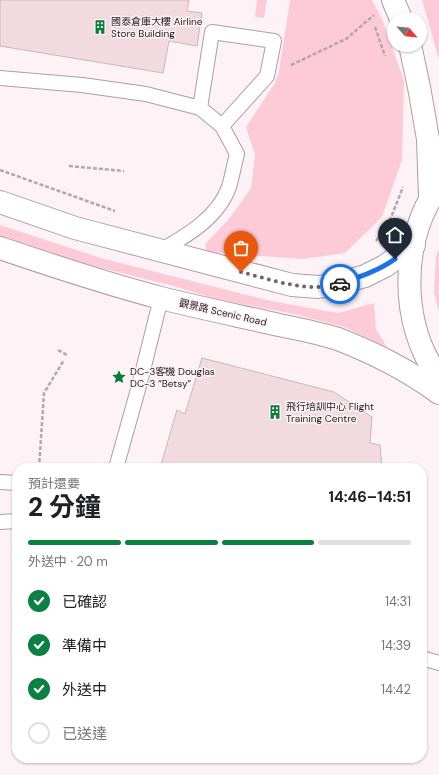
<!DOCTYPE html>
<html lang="zh-TW">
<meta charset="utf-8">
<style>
:root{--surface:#fff;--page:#f6f6f6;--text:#202124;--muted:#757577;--line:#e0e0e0;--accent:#0b8043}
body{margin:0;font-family:"DM Sans","Noto Sans TC",sans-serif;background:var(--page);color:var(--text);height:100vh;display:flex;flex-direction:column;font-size:15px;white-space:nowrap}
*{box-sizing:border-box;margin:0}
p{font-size:13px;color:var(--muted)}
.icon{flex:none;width:22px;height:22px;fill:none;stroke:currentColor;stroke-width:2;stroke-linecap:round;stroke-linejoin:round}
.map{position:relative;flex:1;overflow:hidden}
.sheet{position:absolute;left:12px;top:463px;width:415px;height:300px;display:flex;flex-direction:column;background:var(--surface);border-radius:16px;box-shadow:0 1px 3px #0004}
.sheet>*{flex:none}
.needle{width:26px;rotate:117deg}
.fabs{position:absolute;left:387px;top:12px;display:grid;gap:8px}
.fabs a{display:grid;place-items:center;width:40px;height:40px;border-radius:50%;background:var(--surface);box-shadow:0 1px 3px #0004;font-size:20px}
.pin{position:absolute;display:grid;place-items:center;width:34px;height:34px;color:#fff;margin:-41px -17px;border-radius:50% 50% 50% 0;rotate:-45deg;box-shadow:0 0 4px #0007}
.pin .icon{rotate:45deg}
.courier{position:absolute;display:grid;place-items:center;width:40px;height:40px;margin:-20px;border:3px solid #1a73e8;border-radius:50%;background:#fff;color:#222;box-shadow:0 1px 5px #0007}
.head em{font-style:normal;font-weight:700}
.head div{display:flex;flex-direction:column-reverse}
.head{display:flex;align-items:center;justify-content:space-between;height:68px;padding:0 16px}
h1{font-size:26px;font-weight:700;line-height:30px}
.bar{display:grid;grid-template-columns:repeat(4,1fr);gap:6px 4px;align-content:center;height:48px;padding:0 16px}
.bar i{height:5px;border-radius:3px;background:var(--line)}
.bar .on{background:var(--accent)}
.bar p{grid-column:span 4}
ol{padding:0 16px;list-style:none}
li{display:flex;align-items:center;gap:12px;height:44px}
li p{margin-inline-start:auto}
li .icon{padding:4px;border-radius:50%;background:var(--accent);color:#fff;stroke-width:4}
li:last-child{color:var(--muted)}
li i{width:22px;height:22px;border:2px solid var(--line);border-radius:50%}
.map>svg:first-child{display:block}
.green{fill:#fdcad7}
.building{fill:#f1dae0;stroke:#ccb6bb}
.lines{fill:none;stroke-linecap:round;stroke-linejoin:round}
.lane-casing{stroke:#b19ca1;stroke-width:16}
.secondary-casing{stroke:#b19ca1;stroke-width:24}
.path{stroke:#b1a8ab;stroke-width:2.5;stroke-dasharray:4 2;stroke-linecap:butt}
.lane{stroke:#fff;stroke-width:14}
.secondary{stroke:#fff;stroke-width:22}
.done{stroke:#6f6668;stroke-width:4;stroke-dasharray:0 7.2}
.route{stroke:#1a73e8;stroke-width:5}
.labels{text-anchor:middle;stroke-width:3;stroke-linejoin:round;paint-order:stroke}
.poi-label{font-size:10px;fill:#221a1c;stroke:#fdf3f6;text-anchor:start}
.street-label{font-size:10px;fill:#221a1c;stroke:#fdf3f6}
</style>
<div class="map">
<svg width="439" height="775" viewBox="0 0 439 775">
<rect width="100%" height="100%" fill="#fdf3f6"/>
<!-- green -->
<g class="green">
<polygon points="257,0 267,0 264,18 255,17"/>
<polygon points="290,0 372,0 383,21 404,81 402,160 382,217 345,253 303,259 207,252 205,244 229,219 251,188 255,155 246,127 275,83 279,71"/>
<polygon points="422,0 439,0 439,60"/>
<polygon points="0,225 101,258 271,301 338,313 374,303 376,329 387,347 344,327 294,314 216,299 173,286 89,265 19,244 0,236"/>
<polygon points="439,249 439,312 434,293 436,256"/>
</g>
<!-- building -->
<g class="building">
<polygon points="0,0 189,0 187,11 202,13 197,46 169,41 163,73 0,46"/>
<polygon points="202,358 334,392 372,417 370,443 380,445 382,468 160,468 177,410 185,414"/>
</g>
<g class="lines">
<defs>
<g id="lane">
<path d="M0,78l82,7 64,9 54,14 22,18 15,28c-3,11 -5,23 -8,33 -11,31 -43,49 -69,64"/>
<polyline points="200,108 212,32 274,41 267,76 222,126"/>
<polyline points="116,468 139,386 161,298"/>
<polyline points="0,482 17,483"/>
<polyline points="0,522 17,521"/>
<polyline points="422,658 439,663"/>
</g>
<g id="secondary">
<polyline points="393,0 401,19"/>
<polyline points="410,45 419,87 428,139 430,198"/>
<path d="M439,185c-39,55 -40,138 0,193"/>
<polyline points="0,202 75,228 292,285 318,287 337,284 365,276 385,266 414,245"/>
<path d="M0,248c53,18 107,36 161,50 39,10 79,18 118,27 20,4 40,8 59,14 36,14 70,31 101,54"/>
</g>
</defs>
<!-- lane casing -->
<use href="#lane" class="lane-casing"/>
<!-- secondary casing -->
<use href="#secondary" class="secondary-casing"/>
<!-- path -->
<g class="path">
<polyline points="375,27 385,56"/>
<polyline points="291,65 346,39 374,15"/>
<polyline points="69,166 124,171"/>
<polyline points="0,170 115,211"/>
<polyline points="376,241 390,220 403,187"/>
<polyline points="58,350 67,355"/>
<polyline points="39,468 44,393 64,360"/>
</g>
<!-- lane -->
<use href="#lane" class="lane"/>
<!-- secondary -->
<use href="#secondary" class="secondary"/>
</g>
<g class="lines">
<!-- done -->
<path class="done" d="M241,272c32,8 66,21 99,12"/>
<!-- route -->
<path class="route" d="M340,284c19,-7 38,-13 55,-25"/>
</g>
<!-- icons -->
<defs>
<symbol id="building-bare" viewBox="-9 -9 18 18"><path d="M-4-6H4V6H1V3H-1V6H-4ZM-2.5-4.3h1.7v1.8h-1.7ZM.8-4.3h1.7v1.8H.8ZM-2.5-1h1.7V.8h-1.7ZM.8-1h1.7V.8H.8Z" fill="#077e35" stroke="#fdf3f6" stroke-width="2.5" paint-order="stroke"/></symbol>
<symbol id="sight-bare" viewBox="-9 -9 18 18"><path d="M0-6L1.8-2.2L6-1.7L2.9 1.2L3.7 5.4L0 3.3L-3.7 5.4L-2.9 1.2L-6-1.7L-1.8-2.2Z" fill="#077e35" stroke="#fdf3f6" stroke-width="2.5" paint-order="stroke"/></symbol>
</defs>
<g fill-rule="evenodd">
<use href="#building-bare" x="90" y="17" width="20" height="20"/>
<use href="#sight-bare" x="109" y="367" width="20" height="20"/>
<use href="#building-bare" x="265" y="402" width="20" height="20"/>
</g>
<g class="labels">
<!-- poi labels -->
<g class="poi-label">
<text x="111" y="25">國泰倉庫大樓 Airline<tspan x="111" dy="12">Store Building</tspan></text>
<text x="130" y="375">DC-3客機 Douglas<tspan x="130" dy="12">DC-3 “Betsy”</tspan></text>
<text x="286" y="410">飛行培訓中心 Flight<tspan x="286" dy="12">Training Centre</tspan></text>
</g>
<!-- street labels -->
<g class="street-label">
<text transform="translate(223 312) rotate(13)" y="4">觀景路 Scenic Road</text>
</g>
</g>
</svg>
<div class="fabs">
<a><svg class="needle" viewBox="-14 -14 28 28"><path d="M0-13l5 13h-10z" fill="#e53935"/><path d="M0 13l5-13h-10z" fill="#757577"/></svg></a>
</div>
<div class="pin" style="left:241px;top:272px;background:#ea580c"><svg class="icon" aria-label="bag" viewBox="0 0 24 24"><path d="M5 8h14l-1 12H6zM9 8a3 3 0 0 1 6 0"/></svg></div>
<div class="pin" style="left:395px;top:259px;background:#1f2937"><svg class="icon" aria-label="home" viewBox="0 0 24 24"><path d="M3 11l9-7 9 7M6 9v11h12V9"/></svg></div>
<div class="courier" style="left:340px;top:284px"><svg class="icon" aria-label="car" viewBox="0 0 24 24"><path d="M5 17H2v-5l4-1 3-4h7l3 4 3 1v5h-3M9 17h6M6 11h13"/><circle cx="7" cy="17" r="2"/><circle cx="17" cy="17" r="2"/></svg></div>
<section class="sheet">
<div class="head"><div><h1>2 分鐘</h1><p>預計還要</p></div><em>14:46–14:51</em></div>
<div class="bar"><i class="on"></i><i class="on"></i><i class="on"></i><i></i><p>外送中 · 20 m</p></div>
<ol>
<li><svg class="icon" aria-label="check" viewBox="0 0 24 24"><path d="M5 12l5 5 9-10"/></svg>已確認<p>14:31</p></li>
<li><svg class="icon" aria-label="check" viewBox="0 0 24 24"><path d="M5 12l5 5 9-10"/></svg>準備中<p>14:39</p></li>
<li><svg class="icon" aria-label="check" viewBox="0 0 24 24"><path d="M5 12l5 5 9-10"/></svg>外送中<p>14:42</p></li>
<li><i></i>已送達</li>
</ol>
</section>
</div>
